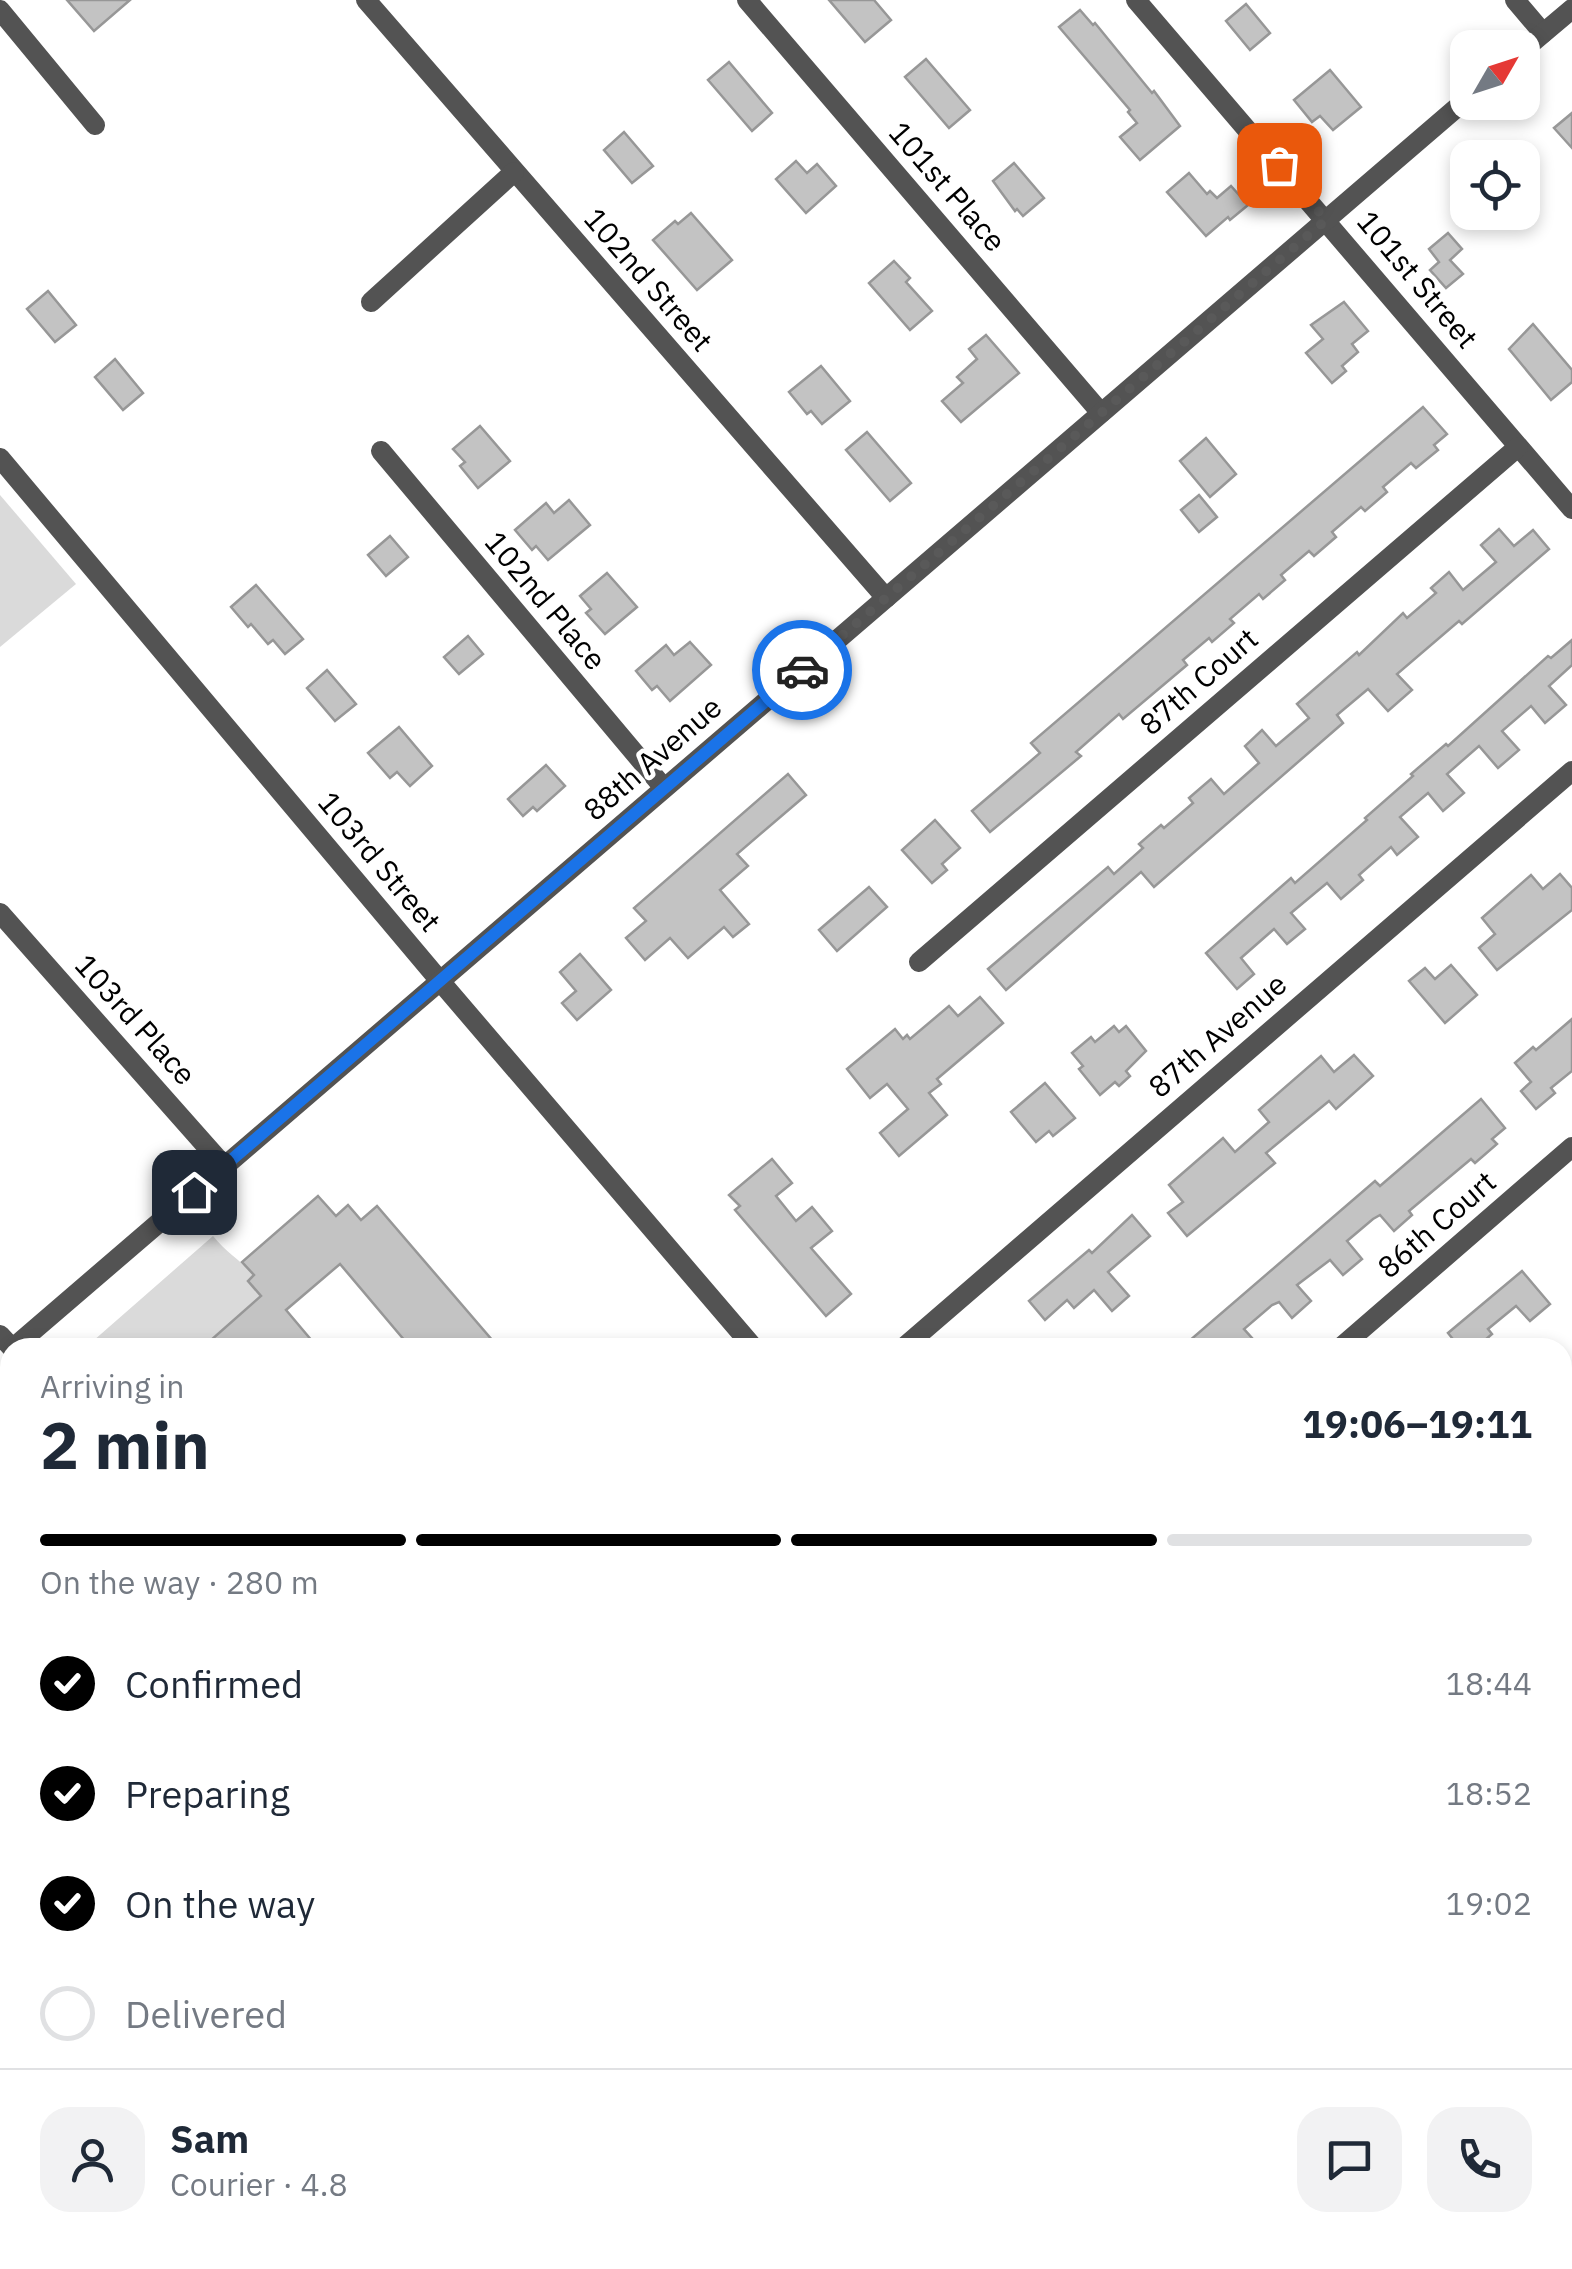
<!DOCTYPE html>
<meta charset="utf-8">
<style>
:root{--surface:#fff;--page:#f2f2f3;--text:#1f2937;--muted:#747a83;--line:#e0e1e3;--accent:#000}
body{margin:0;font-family:"IBM Plex Sans",sans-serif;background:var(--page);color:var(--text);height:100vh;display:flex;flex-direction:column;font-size:38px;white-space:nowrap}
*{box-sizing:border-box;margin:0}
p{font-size:32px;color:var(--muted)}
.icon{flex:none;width:55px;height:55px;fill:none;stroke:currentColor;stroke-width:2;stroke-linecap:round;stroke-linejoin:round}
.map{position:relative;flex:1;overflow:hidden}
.drawer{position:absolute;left:0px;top:1338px;width:1572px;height:932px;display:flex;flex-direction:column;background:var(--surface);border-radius:30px 30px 0 0;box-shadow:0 5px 15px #0003}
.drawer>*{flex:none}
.needle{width:65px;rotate:51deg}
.fabs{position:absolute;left:1450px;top:30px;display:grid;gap:20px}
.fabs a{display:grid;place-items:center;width:90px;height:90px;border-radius:20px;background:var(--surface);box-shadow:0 5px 15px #0003;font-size:50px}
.pin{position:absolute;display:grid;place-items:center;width:85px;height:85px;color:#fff;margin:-42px;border-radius:20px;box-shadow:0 5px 15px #0006}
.courier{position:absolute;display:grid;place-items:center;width:100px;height:100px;margin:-50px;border:8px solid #1a73e8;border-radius:50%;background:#fff;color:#222;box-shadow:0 2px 12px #0007}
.head em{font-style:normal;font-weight:700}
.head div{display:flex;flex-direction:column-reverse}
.head{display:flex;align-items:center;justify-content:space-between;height:170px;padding:0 40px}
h1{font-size:65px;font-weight:700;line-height:75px}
.bar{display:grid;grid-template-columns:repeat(4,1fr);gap:15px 10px;align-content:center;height:120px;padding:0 40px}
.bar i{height:12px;border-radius:8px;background:var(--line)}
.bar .current{background:var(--accent)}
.bar p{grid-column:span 4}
.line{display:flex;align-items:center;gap:25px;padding:0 40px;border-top:2px solid var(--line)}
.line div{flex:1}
.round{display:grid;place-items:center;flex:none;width:105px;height:105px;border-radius:30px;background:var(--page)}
ol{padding:0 40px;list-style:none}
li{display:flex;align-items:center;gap:30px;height:110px}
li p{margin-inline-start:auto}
li .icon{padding:10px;border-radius:50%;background:var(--accent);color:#fff;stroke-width:4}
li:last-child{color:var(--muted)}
li i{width:55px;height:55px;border:5px solid var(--line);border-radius:50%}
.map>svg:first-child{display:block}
.green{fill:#dadada}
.building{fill:#c3c3c3;stroke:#979797;stroke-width:2.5}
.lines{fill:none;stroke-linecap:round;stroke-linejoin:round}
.minor{stroke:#535353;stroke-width:20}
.tertiary{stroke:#535353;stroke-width:20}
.done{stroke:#595959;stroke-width:10;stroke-dasharray:0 18}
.route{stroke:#1a73e8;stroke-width:12}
.labels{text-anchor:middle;stroke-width:9;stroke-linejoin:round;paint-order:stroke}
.street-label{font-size:30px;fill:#000;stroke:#fff}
</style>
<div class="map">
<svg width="1572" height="2269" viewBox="0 0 1572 2269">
<rect width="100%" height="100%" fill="#fff"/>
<!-- green -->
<g class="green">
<polygon points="0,495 76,584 0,647"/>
<path d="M213,1236c13,16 28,25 41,39l-6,6 13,15 -50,43 6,8 -132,1z"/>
<polygon points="1179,2260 1494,2260 1501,2269 1187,2269"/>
</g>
<!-- building -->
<g class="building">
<polygon points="67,0 130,0 94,31"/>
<polygon points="829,0 874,0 891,20 865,42"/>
<polygon points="1246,4 1270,33 1250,50 1226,21"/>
<polygon points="1080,10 1093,25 1095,23 1152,93 1154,91 1180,126 1140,160 1120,137 1137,123 1128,112 1130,110 1059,27"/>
<polygon points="926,59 970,110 949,128 905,77"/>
<polygon points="729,62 772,113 752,131 708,80"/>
<polygon points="1330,70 1361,107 1333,130 1320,116 1312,122 1294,100"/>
<polygon points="1572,113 1572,148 1554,128"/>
<polygon points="624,132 653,166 632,183 604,150"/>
<polygon points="796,161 807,173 817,164 836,186 806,213 776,179"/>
<polygon points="1014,163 1044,198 1023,216 1017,209 1015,211 993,181"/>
<polygon points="1189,173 1207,194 1210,191 1217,198 1231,186 1248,205 1230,220 1228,217 1206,236 1167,192"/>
<polygon points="691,213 732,260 697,290 653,240 675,221 678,224"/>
<polygon points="1448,233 1462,249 1450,260 1463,274 1446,288 1430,270 1439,262 1429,249"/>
<polygon points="894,261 910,278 906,282 932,311 910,330 869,283"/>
<polygon points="48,291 76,325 55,342 27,309"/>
<polygon points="1344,302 1368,331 1352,344 1358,352 1342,366 1346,371 1332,383 1306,353 1323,339 1311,325"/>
<polygon points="1533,324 1572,370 1572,382 1551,400 1509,349"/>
<polygon points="986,335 1019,373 961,422 942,401 963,383 957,377 977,359 969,349"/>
<polygon points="115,359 143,393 123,410 95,377"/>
<polygon points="821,366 850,401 822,424 811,411 807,414 789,392"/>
<polygon points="1423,407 1447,434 1434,445 1438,450 1416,468 1411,463 1383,487 1387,492 1365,511 1361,507 1332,532 1336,537 1314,556 1309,551 1281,575 1285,580 1263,599 1259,594 1230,619 1234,623 1212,642 1209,638 1183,660 1187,665 1123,719 1119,714 1076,752 1081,756 990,832 972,811 1040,753 1031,743"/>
<polygon points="480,426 510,461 478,488 460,466 465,462 453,449"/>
<polygon points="867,432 911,483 890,501 846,450"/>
<polygon points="1206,438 1236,474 1210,497 1180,461"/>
<polygon points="1199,495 1217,517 1199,532 1181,510"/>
<polygon points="569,500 590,525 548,560 536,546 532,550 515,530 546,503 554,513"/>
<polygon points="1499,529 1514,546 1533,530 1549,549 1462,624 1459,621 1397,674 1412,690 1388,711 1368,689 1337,715 1343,723 1154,887 1141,872 1006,990 988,969 1108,867 1114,874 1143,848 1139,844 1161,825 1164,828 1193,803 1189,798 1211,779 1224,794 1259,763 1245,746 1262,730 1276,746 1309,718 1297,704 1357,652 1359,655 1403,613 1407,618 1436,593 1431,588 1449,572 1463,590 1496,562 1481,545"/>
<polygon points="390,536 408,557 386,576 368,555"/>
<polygon points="607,573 637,607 605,634 586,613 591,609 580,596"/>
<polygon points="256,585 303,639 285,654 273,640 268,644 251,624 248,627 231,607"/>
<polygon points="468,636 483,654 459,674 444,657"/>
<polygon points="1572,640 1572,665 1549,686 1566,705 1545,723 1531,706 1502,731 1519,750 1498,768 1479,746 1447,774 1464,793 1443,811 1428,793 1400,817 1418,837 1397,855 1391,847 1359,875 1363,880 1341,899 1327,883 1291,913 1305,929 1287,944 1274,929 1241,958 1254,974 1237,989 1206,953 1291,878 1295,883 1367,820 1365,818 1413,776 1411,774 1446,744 1448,746 1548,656 1551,658"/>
<polygon points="690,642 711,665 670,701 657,686 652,690 636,671 666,645 674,655"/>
<polygon points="327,670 356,704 335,721 307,688"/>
<polygon points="399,727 432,766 410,786 397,772 390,778 368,753"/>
<polygon points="546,765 565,786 537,811 533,807 523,816 508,799"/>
<polygon points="788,774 806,795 737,854 748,866 720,890 749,924 733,937 724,927 688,958 670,938 645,960 626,938 646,921 634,908"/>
<polygon points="935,820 960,848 942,864 947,870 932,883 902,850"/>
<polygon points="1560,874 1572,888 1572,910 1497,970 1479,948 1495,934 1482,918 1531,875 1543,889"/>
<polygon points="869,887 887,907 837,951 819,930"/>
<polygon points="580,954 611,990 577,1020 562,1003 576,991 560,972"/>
<polygon points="1451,965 1477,995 1445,1023 1409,981 1425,968 1435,979"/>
<polygon points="980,997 1003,1023 937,1079 941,1084 929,1093 947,1115 899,1156 880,1133 908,1109 887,1084 870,1098 847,1069 895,1029 903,1039 907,1035 910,1039 949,1006 958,1016"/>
<polygon points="1572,1019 1572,1071 1551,1088 1555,1093 1536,1109 1521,1091 1531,1082 1515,1063 1533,1047 1536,1050"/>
<polygon points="1114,1026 1119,1032 1126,1026 1146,1051 1126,1071 1130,1076 1119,1086 1115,1082 1100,1095 1079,1069 1083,1066 1072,1053 1091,1037 1095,1042"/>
<polygon points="1354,1055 1373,1076 1336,1109 1329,1101 1266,1153 1275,1163 1187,1236 1168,1213 1183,1202 1169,1185 1223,1138 1235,1152 1269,1122 1259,1110 1321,1056 1334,1072"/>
<polygon points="1045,1083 1075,1118 1053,1136 1049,1131 1036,1142 1011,1112"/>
<polygon points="1481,1099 1505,1128 1492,1139 1497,1144 1475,1163 1471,1159 1409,1211 1412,1215 1394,1231 1380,1215 1373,1219 1347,1241 1362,1259 1343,1275 1330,1260 1297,1285 1311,1301 1292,1318 1279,1302 1272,1305 1244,1329 1261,1348 1181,1348 1375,1181 1380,1186"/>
<polygon points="772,1159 792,1183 776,1196 796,1221 812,1207 832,1231 811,1248 851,1294 826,1316 735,1210 740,1206 729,1195"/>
<polygon points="318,1196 336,1216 348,1205 361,1220 377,1206 499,1348 411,1348 340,1264 286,1310 318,1348 202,1348 261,1296 248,1281 254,1275 242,1262"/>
<polygon points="1132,1215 1150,1236 1108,1272 1129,1296 1112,1311 1094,1290 1074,1308 1067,1300 1045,1320 1029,1301 1089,1250 1092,1253"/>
<polygon points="1522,1271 1550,1304 1530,1321 1516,1306 1488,1329 1492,1334 1476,1348 1460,1348 1448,1333"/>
</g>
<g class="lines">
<!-- minor -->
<g class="minor">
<polyline points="366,0 886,598"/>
<polyline points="747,0 1101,413"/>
<polyline points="1136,0 1572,509"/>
<polyline points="1515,0 1543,33"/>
<polyline points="0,10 95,125"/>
<polyline points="371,302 514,172"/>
<polyline points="381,451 664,788"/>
<polyline points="0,458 440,981"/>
<polyline points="0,913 224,1166"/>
<polyline points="919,962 1518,447"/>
<polyline points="0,1335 12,1348"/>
<polyline points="903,1348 1572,771"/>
<polyline points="1340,1348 1572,1147"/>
<polyline points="1562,1547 1572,1539"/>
<polyline points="1562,1613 1572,1605"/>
<polyline points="0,1977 10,1976"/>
<polyline points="1562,2177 1572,2188"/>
<polyline points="1149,2260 1156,2269"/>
<polyline points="178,2269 178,2260"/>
<polyline points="485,2269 487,2260"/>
<polyline points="776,2269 778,2260"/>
</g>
<!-- tertiary -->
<g class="tertiary">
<polyline points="1522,51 1572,9"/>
<polyline points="440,981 754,1348"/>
<polyline points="13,1348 1468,98"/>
<polyline points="1537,2260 1544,2269"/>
</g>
</g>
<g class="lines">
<!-- done -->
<polyline class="done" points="802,670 1326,220 1279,165"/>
<!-- route -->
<polyline class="route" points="194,1192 802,670"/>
</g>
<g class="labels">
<!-- street labels -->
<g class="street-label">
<text transform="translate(947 187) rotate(49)" y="10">101st Place</text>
<text transform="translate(648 280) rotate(49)" y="10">102nd Street</text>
<text transform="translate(1417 280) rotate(50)" y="10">101st Street</text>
<text transform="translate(545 601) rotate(50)" y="10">102nd Place</text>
<text transform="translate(1199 682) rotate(-41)" y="10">87th Court</text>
<text transform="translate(653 759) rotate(-41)" y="10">88th Avenue</text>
<text transform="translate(379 862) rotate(50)" y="10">103rd Street</text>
<text transform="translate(135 1020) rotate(48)" y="10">103rd Place</text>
<text transform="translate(1218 1036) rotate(-41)" y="10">87th Avenue</text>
<text transform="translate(1437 1225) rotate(-41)" y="10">86th Court</text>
</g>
</g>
</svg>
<div class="fabs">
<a><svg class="needle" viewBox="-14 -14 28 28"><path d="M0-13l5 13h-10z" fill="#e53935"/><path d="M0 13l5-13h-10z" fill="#747a83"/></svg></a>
<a><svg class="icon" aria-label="locate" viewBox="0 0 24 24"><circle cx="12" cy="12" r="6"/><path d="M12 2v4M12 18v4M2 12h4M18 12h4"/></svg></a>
</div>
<div class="pin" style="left:1279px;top:165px;background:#ea580c"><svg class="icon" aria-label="bag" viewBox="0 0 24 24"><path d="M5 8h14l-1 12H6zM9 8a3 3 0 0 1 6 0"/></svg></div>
<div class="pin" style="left:194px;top:1192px;background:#1f2937"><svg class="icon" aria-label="home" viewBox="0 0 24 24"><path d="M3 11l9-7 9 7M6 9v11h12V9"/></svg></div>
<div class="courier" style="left:802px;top:670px"><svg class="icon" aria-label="car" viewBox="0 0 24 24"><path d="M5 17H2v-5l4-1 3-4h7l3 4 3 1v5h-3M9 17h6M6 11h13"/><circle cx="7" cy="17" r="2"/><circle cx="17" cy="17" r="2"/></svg></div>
<section class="drawer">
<div class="head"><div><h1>2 min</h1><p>Arriving in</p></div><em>19:06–19:11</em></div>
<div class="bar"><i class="current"></i><i class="current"></i><i class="current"></i><i></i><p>On the way · 280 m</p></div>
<ol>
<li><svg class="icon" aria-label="check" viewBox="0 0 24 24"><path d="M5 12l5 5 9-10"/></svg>Confirmed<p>18:44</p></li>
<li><svg class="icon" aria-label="check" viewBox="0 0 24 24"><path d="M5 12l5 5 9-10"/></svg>Preparing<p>18:52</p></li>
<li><svg class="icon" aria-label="check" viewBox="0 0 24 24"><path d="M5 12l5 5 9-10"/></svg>On the way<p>19:02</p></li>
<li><i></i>Delivered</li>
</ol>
<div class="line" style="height:180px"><a class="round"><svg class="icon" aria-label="person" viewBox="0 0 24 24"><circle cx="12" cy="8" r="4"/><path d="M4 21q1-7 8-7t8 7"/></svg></a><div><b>Sam</b><p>Courier · 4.8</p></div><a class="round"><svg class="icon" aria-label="chat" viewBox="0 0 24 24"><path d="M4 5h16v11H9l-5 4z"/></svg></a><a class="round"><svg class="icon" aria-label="phone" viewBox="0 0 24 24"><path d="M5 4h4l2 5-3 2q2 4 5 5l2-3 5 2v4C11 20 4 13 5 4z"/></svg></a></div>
</section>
</div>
